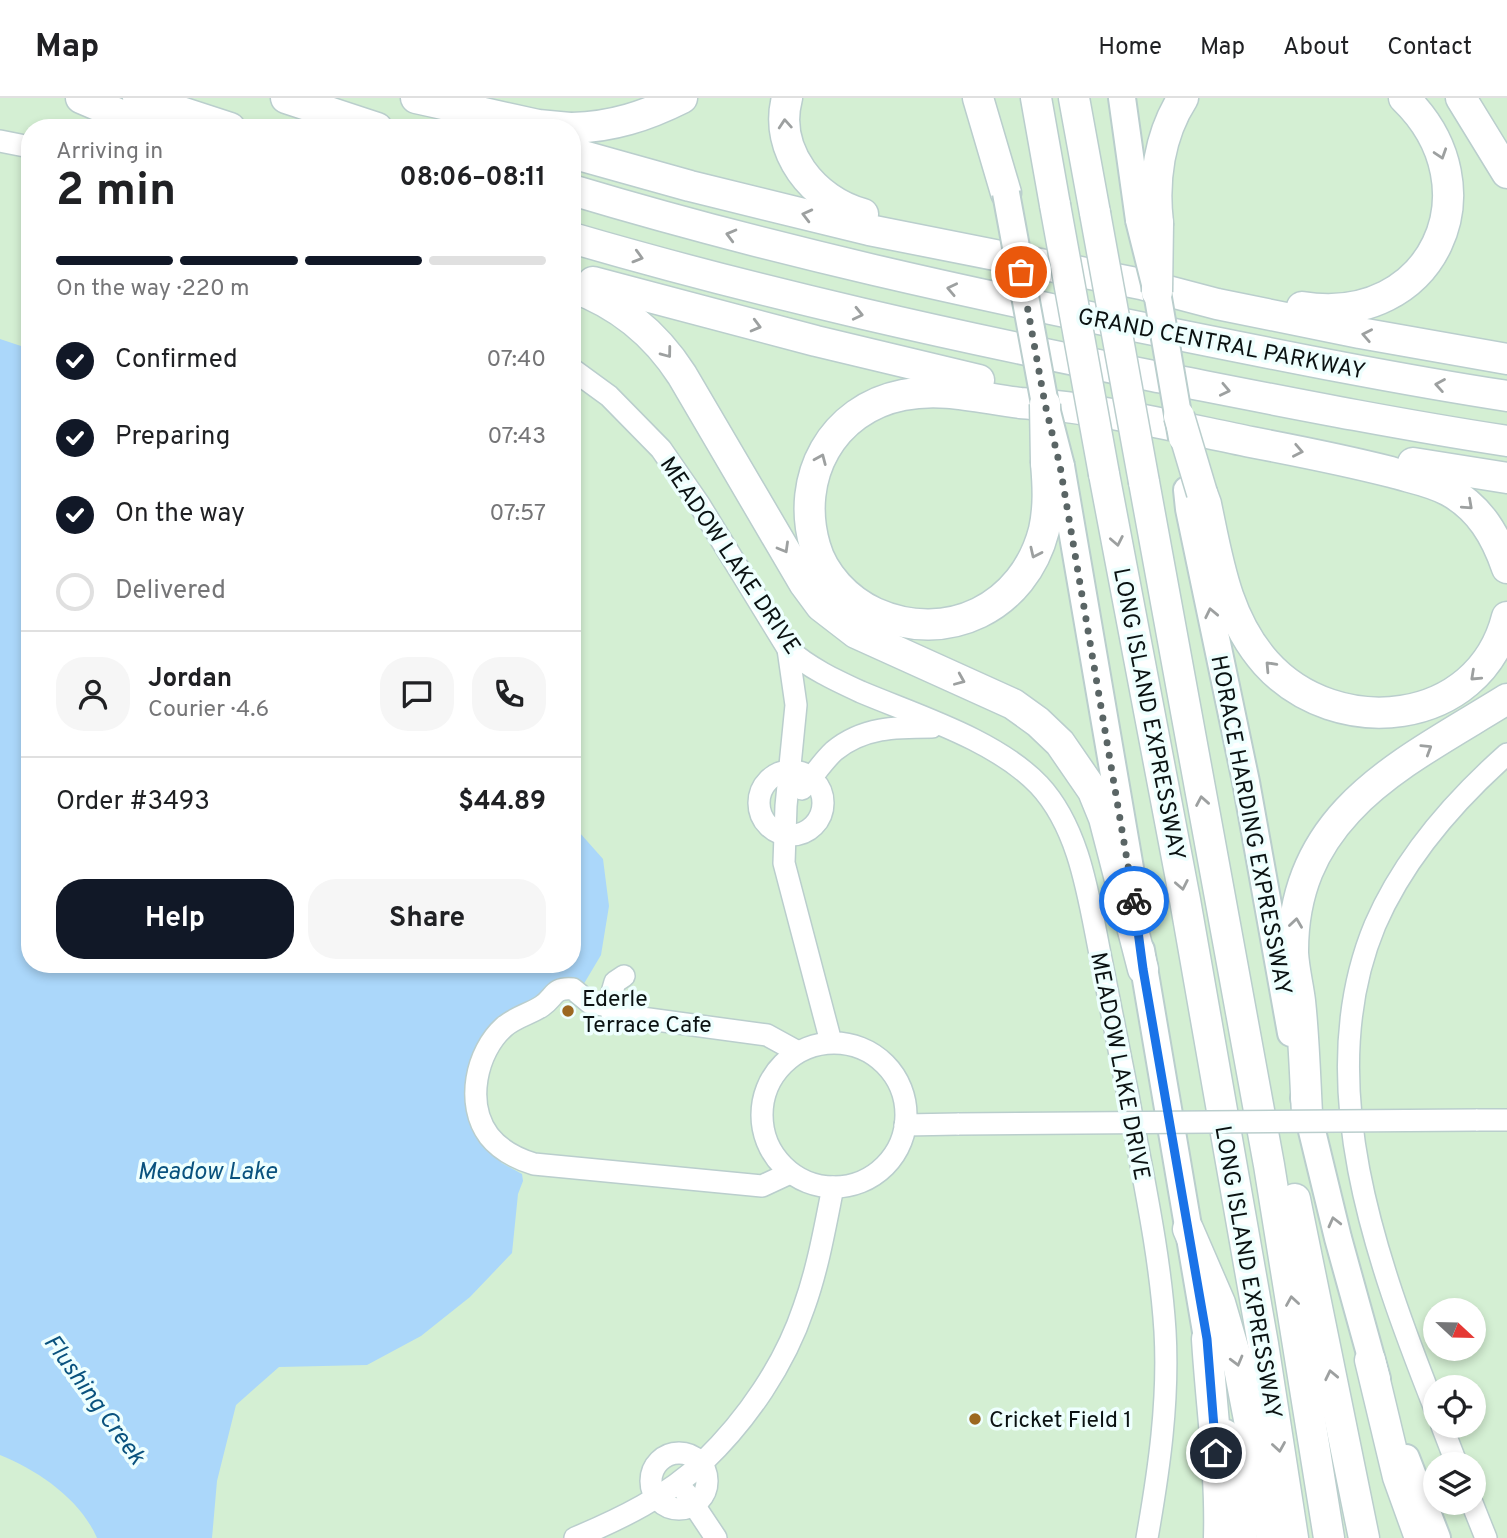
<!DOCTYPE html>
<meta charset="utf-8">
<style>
:root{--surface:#fff;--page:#f6f6f6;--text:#202124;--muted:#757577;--line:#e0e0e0;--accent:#111827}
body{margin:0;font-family:Overpass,sans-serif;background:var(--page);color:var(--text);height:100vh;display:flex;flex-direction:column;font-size:26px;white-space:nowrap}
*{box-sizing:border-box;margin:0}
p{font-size:23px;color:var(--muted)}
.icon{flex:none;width:38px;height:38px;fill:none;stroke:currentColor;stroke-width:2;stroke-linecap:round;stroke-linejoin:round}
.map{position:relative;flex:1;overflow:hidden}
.sheet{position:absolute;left:21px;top:21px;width:560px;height:854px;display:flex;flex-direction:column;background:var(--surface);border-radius:28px;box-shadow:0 4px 10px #0003}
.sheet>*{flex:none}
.needle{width:46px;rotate:112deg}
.tools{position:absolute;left:1423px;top:1200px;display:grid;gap:14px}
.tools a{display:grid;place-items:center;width:63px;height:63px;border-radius:50%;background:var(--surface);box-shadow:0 4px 10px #0003;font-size:35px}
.pin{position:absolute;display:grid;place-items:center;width:60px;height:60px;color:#fff;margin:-30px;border:4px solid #fff;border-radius:50%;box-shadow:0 2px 7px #0007}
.courier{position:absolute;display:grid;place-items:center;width:70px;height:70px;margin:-35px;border:5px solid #1a73e8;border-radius:50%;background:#fff;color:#222;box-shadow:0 2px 9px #0007}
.head em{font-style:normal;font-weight:700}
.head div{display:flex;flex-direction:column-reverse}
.head{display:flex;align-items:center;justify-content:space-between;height:119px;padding:0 35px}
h1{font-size:46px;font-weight:700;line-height:52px}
.bar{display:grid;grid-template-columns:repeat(4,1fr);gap:10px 7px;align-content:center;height:84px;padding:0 35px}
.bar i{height:9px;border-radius:5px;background:var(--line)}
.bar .active{background:var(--accent)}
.bar p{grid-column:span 4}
.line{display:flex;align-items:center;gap:18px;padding:0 35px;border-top:2px solid var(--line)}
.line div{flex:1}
.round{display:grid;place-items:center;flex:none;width:74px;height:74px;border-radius:28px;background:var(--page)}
ol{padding:0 35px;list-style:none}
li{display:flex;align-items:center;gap:21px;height:77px}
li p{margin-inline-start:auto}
li .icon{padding:7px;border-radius:50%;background:var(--accent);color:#fff;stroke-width:4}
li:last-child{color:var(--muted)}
li i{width:38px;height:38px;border:4px solid var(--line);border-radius:50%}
.primary-button{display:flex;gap:14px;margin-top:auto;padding:14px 35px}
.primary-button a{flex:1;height:80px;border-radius:28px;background:var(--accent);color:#fff;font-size:28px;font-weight:700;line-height:80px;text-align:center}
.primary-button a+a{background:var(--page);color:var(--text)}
header{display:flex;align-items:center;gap:42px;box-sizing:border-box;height:98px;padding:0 35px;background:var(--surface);border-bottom:2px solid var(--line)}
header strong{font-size:33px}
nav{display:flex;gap:38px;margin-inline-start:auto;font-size:24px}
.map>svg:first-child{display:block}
.green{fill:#d4efd3;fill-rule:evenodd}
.water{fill:#abd7fa}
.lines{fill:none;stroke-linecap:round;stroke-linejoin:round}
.minor-casing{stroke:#bacecd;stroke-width:24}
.major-casing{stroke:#bacecd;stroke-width:30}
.highway-casing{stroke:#bacecd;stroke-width:33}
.minor{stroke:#fff;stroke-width:21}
.major{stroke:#fff;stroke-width:26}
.highway{stroke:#fff;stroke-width:30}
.minor-bridge-casing{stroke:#bacecd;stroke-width:24;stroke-linecap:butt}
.major-bridge-casing{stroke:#bacecd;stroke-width:30;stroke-linecap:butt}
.highway-bridge-casing{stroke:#bacecd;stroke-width:33;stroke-linecap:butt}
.minor-bridge{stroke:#fff;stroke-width:21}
.major-bridge{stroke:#fff;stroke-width:26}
.highway-bridge{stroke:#fff;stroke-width:30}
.oneway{stroke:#9da0a0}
.done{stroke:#5a6565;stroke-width:7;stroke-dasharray:0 12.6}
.route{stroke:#1a73e8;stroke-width:9}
.poi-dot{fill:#9c6820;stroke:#eefffe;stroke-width:2.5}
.labels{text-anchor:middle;stroke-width:7;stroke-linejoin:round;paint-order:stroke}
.street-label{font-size:23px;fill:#0b1212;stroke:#eefffe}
.poi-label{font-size:23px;fill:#0b1212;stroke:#eefffe;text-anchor:start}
.water-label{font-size:24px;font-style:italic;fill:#09527e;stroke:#eefffe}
</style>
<header>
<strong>Map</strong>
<nav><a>Home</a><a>Map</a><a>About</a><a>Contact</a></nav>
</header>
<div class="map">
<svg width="1507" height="1440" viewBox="0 0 1507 1440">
<rect width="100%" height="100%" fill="#eefffe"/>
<!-- green -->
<path class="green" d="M0,0h1507v1440h-1507zM30,30h542v836h-542zM1435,1213h39v38h-39zM1435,1290h39v38h-39zM1435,1367h39v38h-39z"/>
<!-- water -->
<path class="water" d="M0,241l30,10v615h542v-140l31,35 6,47 -8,49 -19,32 -106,64 15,101 11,11 20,11 1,7 -5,13 -6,59 -42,44 -49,39 -54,29 -88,2 -43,38 -19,76 -5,57h-115c-17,-39 -58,-67 -97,-83z"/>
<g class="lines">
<defs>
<g id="minor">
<polyline points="0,43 30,49"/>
<path d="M572,271l37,27 52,53 38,55 89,145c21,19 47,31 73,43 57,24 135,48 178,93 42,45 50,116 62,174 9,45 18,90 27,136 14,78 32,157 37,236 4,70 -6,139 -18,207"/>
<polyline points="788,551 796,607 786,708 784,765 831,944"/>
<circle cx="791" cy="705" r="32"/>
<path d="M802,691c11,-12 20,-27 32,-38 29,-24 62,-24 98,-24"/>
<path d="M624,878l-9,6 -7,24 -18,-3 -17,-14c-20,-2 -18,8 -31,17 -12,8 -27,11 -38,21 -28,25 -39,77 -15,109 11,14 29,23 45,28l228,22 28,-13"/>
<polyline points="612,916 767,937 798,954"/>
<circle cx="834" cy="1017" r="72"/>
<polyline points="1476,1022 1507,1022"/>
<polyline points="905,1027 959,1026"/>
<path d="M1435,1311c-58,-147 -125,-328 -60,-484 29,-67 78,-123 132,-171"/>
<polyline points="1442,1328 1457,1367"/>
<circle cx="679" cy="1383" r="28"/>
<polyline points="686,1395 716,1440"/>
<polyline points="1472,1405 1486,1440"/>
<path d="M575,1440c45,-19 93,-42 128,-76 44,-42 82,-98 101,-155 14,-39 21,-80 29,-120"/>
</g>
<g id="major">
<polyline points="1122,0 1139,122"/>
<polyline points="1061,368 1131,776"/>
<polyline points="1187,392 1189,411 1246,684 1291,935"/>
<polyline points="1141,852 1211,1263"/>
<polyline points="1304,1000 1338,1140 1377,1281"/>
<polyline points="1226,1335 1244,1440"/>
<polyline points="1406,1360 1437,1440"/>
</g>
<g id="highway">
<polyline points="81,0 151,30"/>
<polyline points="138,0 230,30"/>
<polyline points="286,0 377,30"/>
<polyline points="416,0 538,27 570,30"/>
<path d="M787,0c-14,53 27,103 76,116"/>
<polyline points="978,0 1006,95"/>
<polyline points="1036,0 1055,107"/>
<polyline points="1074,0 1095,115"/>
<polyline points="1461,0 1507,75"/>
<path d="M572,30c40,-1 74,-12 110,-30"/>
<polyline points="572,55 690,88 869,132 1141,186 1217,206 1360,235 1507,261"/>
<path d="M572,92c200,60 403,105 607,145 109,22 218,44 328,61"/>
<path d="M1158,125c-5,-42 1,-88 25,-125"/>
<path d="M572,140c192,56 386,99 581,138 118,23 236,47 354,65"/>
<polyline points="593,184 816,243 979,282"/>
<path d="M572,189c48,17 83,46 110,88l122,208 17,23 35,27 157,71 25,18 22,21 33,48 11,27 39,151"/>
<path d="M1302,209c131,21 195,-119 102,-209"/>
<path d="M1046,365c2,23 3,44 -2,67 -20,78 -97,115 -169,83 -28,-13 -52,-38 -60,-67 -20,-69 17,-137 88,-151 40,-8 77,3 117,8 22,2 45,3 67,7 55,8 110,21 164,32 47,9 93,18 140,30 20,6 40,9 58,19 31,17 47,45 58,77"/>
<polyline points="1413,365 1507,380"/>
<polyline points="1104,376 1185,802 1263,1246 1293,1440"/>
<polyline points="1144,384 1269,1067 1329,1440"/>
<path d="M1202,395l4,11c12,57 20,114 60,159 70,78 213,65 241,-46"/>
<path d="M1307,1015c-2,-37 -3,-75 -7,-112 -2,-16 -6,-31 -7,-48 -1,-141 111,-190 214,-254"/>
<polyline points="1295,1101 1364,1440"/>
<polyline points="1188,1131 1220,1205 1239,1270 1272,1440"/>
<path d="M1207,1241c4,66 14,133 12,199"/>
<polyline points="1370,1262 1398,1379 1420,1440"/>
</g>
</defs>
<!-- minor casing -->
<use href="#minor" class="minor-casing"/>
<!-- major casing -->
<use href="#major" class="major-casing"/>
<!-- highway casing -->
<use href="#highway" class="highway-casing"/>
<!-- minor -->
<use href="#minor" class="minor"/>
<!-- major -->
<use href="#major" class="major"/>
<!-- highway -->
<use href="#highway" class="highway"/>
<defs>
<polyline id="minor-bridge" points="959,1026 1476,1022"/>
<g id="major-bridge">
<polyline points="1006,95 1045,306 1061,368"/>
<polyline points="1139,122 1157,194 1182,340"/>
</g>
<g id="highway-bridge">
<polyline points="1055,107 1104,376"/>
<polyline points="1095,115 1144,384"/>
<polyline points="1157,194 1158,125"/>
<polyline points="1045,306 1046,365"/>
<polyline points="1179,318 1202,395"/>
</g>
</defs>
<!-- minor-bridge casing -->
<use href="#minor-bridge" class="minor-bridge-casing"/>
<!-- major-bridge casing -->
<use href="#major-bridge" class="major-bridge-casing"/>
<!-- highway-bridge casing -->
<use href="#highway-bridge" class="highway-bridge-casing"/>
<!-- minor-bridge -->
<use href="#minor-bridge" class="minor-bridge"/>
<!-- major-bridge -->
<use href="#major-bridge" class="major-bridge"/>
<!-- highway-bridge -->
<use href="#highway-bridge" class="highway-bridge"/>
</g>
<!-- one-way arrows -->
<defs><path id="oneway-chevron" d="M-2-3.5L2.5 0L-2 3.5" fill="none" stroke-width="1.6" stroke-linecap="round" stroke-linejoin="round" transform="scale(1.75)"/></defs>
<g class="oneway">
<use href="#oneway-chevron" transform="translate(785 26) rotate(-94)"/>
<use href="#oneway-chevron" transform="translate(1441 56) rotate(72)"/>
<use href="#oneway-chevron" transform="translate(807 117) rotate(-166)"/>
<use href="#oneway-chevron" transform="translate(731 137) rotate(-165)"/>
<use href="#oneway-chevron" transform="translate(638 159) rotate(16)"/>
<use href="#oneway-chevron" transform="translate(952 191) rotate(-168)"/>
<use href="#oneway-chevron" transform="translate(858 216) rotate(13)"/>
<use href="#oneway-chevron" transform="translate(756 228) rotate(15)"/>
<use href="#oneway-chevron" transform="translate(1367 237) rotate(-169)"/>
<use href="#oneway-chevron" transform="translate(667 255) rotate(53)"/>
<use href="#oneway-chevron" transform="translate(1440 287) rotate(-170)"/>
<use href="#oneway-chevron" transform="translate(1225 292) rotate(12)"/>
<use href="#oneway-chevron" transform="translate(1298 353) rotate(11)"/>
<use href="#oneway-chevron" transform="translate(821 361) rotate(-67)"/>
<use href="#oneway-chevron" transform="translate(1468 407) rotate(42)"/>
<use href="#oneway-chevron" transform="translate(1117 443) rotate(79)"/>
<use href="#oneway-chevron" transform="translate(784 450) rotate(60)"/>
<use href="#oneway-chevron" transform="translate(1035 455) rotate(115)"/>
<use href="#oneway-chevron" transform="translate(1211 515) rotate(-102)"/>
<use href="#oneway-chevron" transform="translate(1270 568) rotate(-133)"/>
<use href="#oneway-chevron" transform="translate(1475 578) rotate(137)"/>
<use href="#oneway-chevron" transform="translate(960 582) rotate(23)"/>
<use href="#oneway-chevron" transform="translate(1427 651) rotate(-32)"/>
<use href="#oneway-chevron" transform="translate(1202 703) rotate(-100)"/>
<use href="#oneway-chevron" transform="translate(1182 787) rotate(79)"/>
<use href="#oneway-chevron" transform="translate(1296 825) rotate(-82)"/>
<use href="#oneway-chevron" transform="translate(1334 1124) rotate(-104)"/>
<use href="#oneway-chevron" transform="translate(1292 1203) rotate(-99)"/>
<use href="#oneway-chevron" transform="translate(1237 1263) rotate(75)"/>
<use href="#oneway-chevron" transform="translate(1331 1277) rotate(-102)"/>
<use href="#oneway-chevron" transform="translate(1279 1349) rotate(81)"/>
</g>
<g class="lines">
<!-- done -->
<polyline class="done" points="1021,174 1045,306 1060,368 1134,803"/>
<!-- route -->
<polyline class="route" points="1134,803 1143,871 1207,1241 1216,1355"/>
</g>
<!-- markers -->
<g class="poi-dot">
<circle cx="568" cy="913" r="7"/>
<circle cx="975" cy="1321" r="7"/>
</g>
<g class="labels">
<!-- street labels -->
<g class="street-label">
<text transform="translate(1222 245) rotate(11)" y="8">GRAND CENTRAL PARKWAY</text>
<text transform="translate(731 457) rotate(56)" y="8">MEADOW LAKE DRIVE</text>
<text transform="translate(1150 616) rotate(79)" y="8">LONG ISLAND EXPRESSWAY</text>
<text transform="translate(1252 727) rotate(79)" y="8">HORACE HARDING EXPRESSWAY</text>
<text transform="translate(1121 968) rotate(79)" y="8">MEADOW LAKE DRIVE</text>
<text transform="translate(1249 1174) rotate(80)" y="8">LONG ISLAND EXPRESSWAY</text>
</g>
<!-- poi labels -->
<g class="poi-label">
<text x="582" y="908">Ederle<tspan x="582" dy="26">Terrace Cafe</tspan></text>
<text x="989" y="1329">Cricket Field 1</text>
</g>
<!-- water labels -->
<g class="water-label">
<text x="207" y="1081">Meadow Lake</text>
<text transform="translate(95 1301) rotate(54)" y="8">Flushing Creek</text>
</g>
</g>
</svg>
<div class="tools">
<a><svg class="needle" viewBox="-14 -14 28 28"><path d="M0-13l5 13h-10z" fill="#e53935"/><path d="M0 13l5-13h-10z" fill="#757577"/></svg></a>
<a><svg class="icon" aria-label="locate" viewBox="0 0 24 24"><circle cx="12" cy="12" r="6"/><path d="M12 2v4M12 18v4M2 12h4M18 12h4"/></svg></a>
<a><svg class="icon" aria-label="layers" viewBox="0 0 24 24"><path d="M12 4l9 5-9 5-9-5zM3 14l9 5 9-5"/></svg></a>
</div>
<div class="pin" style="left:1021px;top:174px;background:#ea580c"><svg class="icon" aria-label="bag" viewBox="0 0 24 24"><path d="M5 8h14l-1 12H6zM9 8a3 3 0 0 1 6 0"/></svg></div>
<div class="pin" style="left:1216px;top:1355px;background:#1f2937"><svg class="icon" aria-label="home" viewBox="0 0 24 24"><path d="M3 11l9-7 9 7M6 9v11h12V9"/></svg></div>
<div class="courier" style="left:1134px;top:803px"><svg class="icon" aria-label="bike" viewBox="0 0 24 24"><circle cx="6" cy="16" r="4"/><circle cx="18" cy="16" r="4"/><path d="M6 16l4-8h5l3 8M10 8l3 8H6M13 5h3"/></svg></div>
<section class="sheet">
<div class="head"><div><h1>2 min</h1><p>Arriving in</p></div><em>08:06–08:11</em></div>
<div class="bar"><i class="active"></i><i class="active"></i><i class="active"></i><i></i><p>On the way · 220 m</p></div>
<ol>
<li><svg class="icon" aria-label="check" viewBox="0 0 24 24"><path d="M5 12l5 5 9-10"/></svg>Confirmed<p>07:40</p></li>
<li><svg class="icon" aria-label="check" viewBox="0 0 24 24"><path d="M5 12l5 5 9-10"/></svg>Preparing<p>07:43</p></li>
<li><svg class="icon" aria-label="check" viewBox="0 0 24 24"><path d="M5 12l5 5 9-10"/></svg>On the way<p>07:57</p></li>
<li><i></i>Delivered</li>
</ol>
<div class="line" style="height:126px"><a class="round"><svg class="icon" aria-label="person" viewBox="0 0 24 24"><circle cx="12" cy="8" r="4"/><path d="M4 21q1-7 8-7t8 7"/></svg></a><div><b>Jordan</b><p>Courier · 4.6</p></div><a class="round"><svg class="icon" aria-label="chat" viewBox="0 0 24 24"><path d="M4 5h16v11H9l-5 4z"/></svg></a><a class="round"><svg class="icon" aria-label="phone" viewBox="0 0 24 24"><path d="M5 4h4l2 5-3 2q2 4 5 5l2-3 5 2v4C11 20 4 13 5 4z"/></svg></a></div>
<div class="line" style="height:91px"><div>Order #3493</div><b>$44.89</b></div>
<div class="primary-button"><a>Help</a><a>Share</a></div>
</section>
</div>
